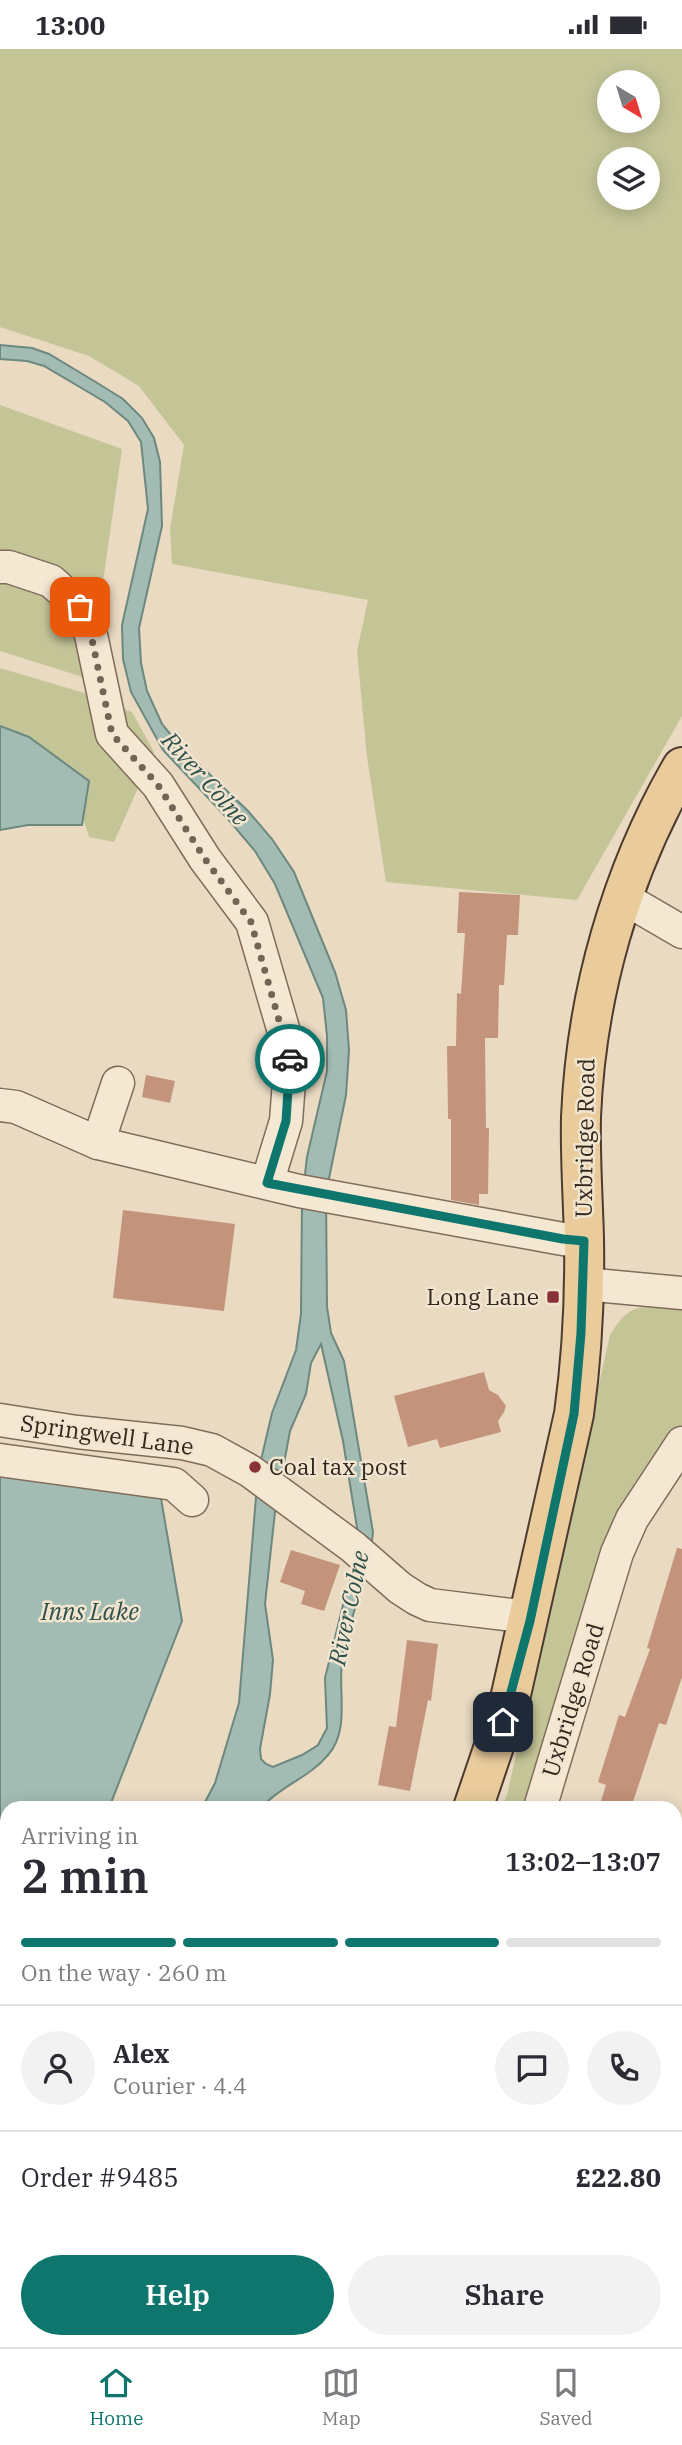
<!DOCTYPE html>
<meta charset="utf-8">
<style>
:root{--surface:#fff;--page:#f2f2f3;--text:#2b2b33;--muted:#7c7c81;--line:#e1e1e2;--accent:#0f766e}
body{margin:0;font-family:"IBM Plex Serif",serif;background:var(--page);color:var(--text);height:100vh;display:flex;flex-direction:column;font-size:26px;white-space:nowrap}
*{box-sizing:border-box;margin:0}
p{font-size:23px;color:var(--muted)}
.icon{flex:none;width:38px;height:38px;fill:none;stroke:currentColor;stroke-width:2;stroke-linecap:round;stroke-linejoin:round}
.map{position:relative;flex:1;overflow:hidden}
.drawer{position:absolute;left:0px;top:1752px;width:682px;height:548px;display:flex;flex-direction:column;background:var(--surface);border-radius:21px 21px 0 0;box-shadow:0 4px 18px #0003}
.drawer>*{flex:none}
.needle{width:46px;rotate:142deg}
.buttons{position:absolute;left:597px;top:21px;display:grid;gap:14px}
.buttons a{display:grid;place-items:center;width:63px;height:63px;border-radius:50%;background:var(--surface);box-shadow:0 4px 18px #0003;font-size:35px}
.pin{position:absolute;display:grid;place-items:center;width:60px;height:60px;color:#fff;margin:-30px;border-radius:14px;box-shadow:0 4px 10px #0006}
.courier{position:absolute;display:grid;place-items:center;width:70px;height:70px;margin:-35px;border:5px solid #0f766e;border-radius:50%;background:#fff;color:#222;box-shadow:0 2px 9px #0007}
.headline em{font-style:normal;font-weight:600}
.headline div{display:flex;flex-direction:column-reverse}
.headline{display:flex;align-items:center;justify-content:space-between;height:119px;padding:0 21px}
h1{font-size:46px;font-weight:600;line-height:52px}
.bar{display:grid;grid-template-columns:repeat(4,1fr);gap:10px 7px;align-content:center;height:84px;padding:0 21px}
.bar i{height:9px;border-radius:5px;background:var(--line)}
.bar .on{background:var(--accent)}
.bar p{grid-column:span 4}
.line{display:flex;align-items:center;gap:18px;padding:0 21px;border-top:2px solid var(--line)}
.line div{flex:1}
.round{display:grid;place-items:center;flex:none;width:74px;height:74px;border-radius:37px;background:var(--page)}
.action{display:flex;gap:14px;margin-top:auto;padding:14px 21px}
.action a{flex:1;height:80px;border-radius:42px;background:var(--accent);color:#fff;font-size:28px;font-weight:600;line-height:80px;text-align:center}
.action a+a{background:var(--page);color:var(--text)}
.status{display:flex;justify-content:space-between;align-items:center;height:49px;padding:0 35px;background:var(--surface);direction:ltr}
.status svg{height:19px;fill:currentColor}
.tab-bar{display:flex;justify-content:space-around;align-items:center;height:98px;border-top:2px solid var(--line);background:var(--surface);font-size:19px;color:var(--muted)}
.tab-bar a{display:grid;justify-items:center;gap:4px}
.tab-bar .on{color:var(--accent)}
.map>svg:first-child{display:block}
.green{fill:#c4c597;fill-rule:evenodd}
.water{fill:#a3bcb3;stroke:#6c887f;stroke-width:2;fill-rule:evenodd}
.building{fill:#c3937b}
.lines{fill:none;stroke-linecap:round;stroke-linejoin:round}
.minor-casing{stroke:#806c5b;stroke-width:35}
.major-casing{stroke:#4e3b2f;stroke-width:42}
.minor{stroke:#f5e8d3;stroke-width:32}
.major{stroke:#e9cb9c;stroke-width:38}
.done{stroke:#726556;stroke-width:7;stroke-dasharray:0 12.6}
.route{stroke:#0f766e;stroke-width:9}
.poi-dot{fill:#893138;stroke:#f1e5d0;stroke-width:2.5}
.labels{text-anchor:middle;stroke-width:5;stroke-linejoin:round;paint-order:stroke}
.street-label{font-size:23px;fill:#32261d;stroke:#f1e5d0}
.poi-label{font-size:23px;fill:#32261d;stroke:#f1e5d0;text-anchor:end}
.water-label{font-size:24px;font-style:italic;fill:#2e504b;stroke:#f1e5d0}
</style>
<div class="status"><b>13:00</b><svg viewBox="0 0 49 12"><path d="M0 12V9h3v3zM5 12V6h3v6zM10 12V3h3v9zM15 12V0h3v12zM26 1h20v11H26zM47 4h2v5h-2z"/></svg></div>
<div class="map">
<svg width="682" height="2298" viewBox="0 0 682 2298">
<rect width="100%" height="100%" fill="#e9dac1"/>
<!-- green -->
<g class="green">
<path d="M0,0h682v667l-105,184 -191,-18 -19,-125 -10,-106 11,-51 -196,-36 -2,-35 14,-84 -45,-59 -50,-30 -89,-29zM609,33h39v39h-39zM609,110h39v39h-39z"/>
<polygon points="0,356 122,400 89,630 0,602"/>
<polygon points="0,619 81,643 132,663 154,703 114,793 89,788 72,734 0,679"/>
<path d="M642,1258l40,2v116l-39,58 -8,-2 -102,327h-32l6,-13 103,-460c8,-13 16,-25 32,-28z"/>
<polygon points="0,1771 7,1772 7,2292 53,2293 50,2298 0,2298"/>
<polygon points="676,2134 682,2134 682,2298 541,2298 543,2292 676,2292"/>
</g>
<!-- water -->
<g class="water">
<path d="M0,296l32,3 17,6 50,30 24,15 19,19 12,20 6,24 2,64 -23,102 2,35 6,28 15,33 17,21 69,66 24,28 22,33 41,100 11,38 3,40 -3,45 -20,98 1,114 4,26 13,28 29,171c-4,45 -25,86 -31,130 -4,30 8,68 -14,93 -19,23 -48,31 -67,53h-59l13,-25 24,-80 19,-230 14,-60 24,-63 5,-36 1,-114 5,-43 20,-86v-35l-4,-38 -48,-114 -20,-33 -27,-32 -65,-69 -32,-58 -8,-33 -1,-34 26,-116 -7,-67 -13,-21 -23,-19 -61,-36 -17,-5 -27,-2zM321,1295l22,97 16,99 -5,30 -9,27 -20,81 2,50 -9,17 -16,10 -29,12 -7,-3 -5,-5 -1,-10 10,-55 3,-34 -8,-56 10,-92 15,-81 16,-37 5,-31z"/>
<polygon points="0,677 29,688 89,732 82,776 28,776 0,781"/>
<polygon points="0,1422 157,1426 182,1572 109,1759 7,1759 7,1772 0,1771"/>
</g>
<!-- building -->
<g class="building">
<polygon points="459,843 520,846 518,886 507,886 504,936 499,936 498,989 485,989 486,1079 489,1079 488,1145 479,1145 479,1156 451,1151 451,1070 448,1070 447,997 456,997 457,944 461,945 465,884 457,884"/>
<polygon points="146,1026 175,1032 170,1054 142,1048"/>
<polygon points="123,1161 235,1175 224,1262 113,1249"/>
<polygon points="484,1323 489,1341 498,1346 506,1357 504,1363 498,1372 501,1383 440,1399 437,1390 408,1398 394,1347"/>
<polygon points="677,1499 682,1500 682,1628 666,1676 659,1674 631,1759 612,1759 600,1755 606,1736 598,1733 619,1666 625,1668 650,1600 647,1599"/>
<polygon points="291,1501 340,1516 324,1562 301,1555 305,1542 280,1533"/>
<polygon points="407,1591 438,1595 431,1652 428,1651 410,1742 378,1736 389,1677 396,1678"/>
</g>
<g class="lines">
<defs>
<g id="minor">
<polyline points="0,518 9,518 51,532 80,558 91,586 112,685 158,736 205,810 252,873 291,1007 286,1072 267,1134"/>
<polyline points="622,848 682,883"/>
<polyline points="0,1056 16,1058 98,1094 299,1142 563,1190 584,1192"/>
<polyline points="98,1094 118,1034"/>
<polyline points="584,1235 682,1244"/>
<polyline points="0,1371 77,1383 182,1394 212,1401 250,1422 353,1498 400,1539 417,1550 430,1556 512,1566 530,1572"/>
<polyline points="0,1411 174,1435 192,1451"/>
<polyline points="540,1759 617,1504 632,1470 682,1394"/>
<polyline points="248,2298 249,2292"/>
<polyline points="374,2298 376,2292"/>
</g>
<g id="major">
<path d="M473,1759l37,-109 64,-285c8,-58 11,-117 10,-175 -1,-41 -4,-82 -3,-122 5,-122 40,-245 101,-350"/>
<polyline points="313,2298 315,2292"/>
</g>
</defs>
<!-- minor casing -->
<use href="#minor" class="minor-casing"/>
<!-- major casing -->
<use href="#major" class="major-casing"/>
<!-- minor -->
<use href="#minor" class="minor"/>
<!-- major -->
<use href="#major" class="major"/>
</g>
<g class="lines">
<!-- done -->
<polyline class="done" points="80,558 91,586 112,685 158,736 205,810 251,873 290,1010"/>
<!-- route -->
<polyline class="route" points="290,1010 286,1072 267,1134 563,1190 584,1192 581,1284 574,1365 530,1572 503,1673"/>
</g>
<!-- markers -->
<g class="poi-dot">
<rect x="546" y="1241" width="14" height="14" rx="3.5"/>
<circle cx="255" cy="1418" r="7"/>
</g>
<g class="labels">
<!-- street labels -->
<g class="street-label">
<text transform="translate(585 1089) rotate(-89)" y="8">Uxbridge Road</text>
<text transform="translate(107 1386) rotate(8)" y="8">Springwell Lane</text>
<text transform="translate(573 1651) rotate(-73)" y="8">Uxbridge Road</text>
</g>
<!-- poi labels -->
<g class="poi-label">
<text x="539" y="1256">Long Lane</text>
<text x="269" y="1426" text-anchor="start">Coal tax post</text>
</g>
<!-- water labels -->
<g class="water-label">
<text transform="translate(205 730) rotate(48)" y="8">River Colne</text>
<text transform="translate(349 1559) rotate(-78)" y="8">River Colne</text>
<text x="90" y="1571">Inns Lake</text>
</g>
</g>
</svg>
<div class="buttons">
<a><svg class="needle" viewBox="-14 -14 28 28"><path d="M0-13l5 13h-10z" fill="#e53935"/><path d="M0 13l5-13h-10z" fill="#7c7c81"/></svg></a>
<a><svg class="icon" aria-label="layers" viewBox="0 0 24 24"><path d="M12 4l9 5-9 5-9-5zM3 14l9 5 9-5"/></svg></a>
</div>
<div class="pin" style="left:80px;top:558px;background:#ea580c"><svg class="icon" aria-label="bag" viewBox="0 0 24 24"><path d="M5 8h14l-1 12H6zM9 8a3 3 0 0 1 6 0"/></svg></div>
<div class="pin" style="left:503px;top:1673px;background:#1f2937"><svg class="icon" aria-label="home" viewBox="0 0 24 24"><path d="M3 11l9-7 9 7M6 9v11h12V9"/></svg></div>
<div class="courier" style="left:290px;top:1010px"><svg class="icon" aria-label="car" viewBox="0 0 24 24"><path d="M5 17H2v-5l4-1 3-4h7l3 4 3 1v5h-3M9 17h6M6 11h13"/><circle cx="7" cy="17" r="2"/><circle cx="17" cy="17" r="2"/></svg></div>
<section class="drawer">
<div class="headline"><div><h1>2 min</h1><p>Arriving in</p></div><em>13:02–13:07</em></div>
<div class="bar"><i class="on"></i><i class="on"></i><i class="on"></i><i></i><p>On the way · 260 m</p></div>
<div class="line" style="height:126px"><a class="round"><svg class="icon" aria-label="person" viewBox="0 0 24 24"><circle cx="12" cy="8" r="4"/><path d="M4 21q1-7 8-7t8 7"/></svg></a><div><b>Alex</b><p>Courier · 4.4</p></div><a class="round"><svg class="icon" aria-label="chat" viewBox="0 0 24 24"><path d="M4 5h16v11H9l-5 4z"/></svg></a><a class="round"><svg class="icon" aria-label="phone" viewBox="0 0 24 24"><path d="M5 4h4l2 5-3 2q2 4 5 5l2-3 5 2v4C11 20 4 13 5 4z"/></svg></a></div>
<div class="line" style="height:91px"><div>Order #9485</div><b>£22.80</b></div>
<div class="action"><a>Help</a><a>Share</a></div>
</section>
</div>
<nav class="tab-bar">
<a class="on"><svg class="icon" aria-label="home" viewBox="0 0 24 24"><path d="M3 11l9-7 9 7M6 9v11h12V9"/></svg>Home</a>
<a><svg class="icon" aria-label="map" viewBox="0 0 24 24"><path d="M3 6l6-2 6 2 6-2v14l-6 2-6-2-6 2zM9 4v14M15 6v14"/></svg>Map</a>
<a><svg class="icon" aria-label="saved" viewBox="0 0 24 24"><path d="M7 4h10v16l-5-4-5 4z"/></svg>Saved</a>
</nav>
